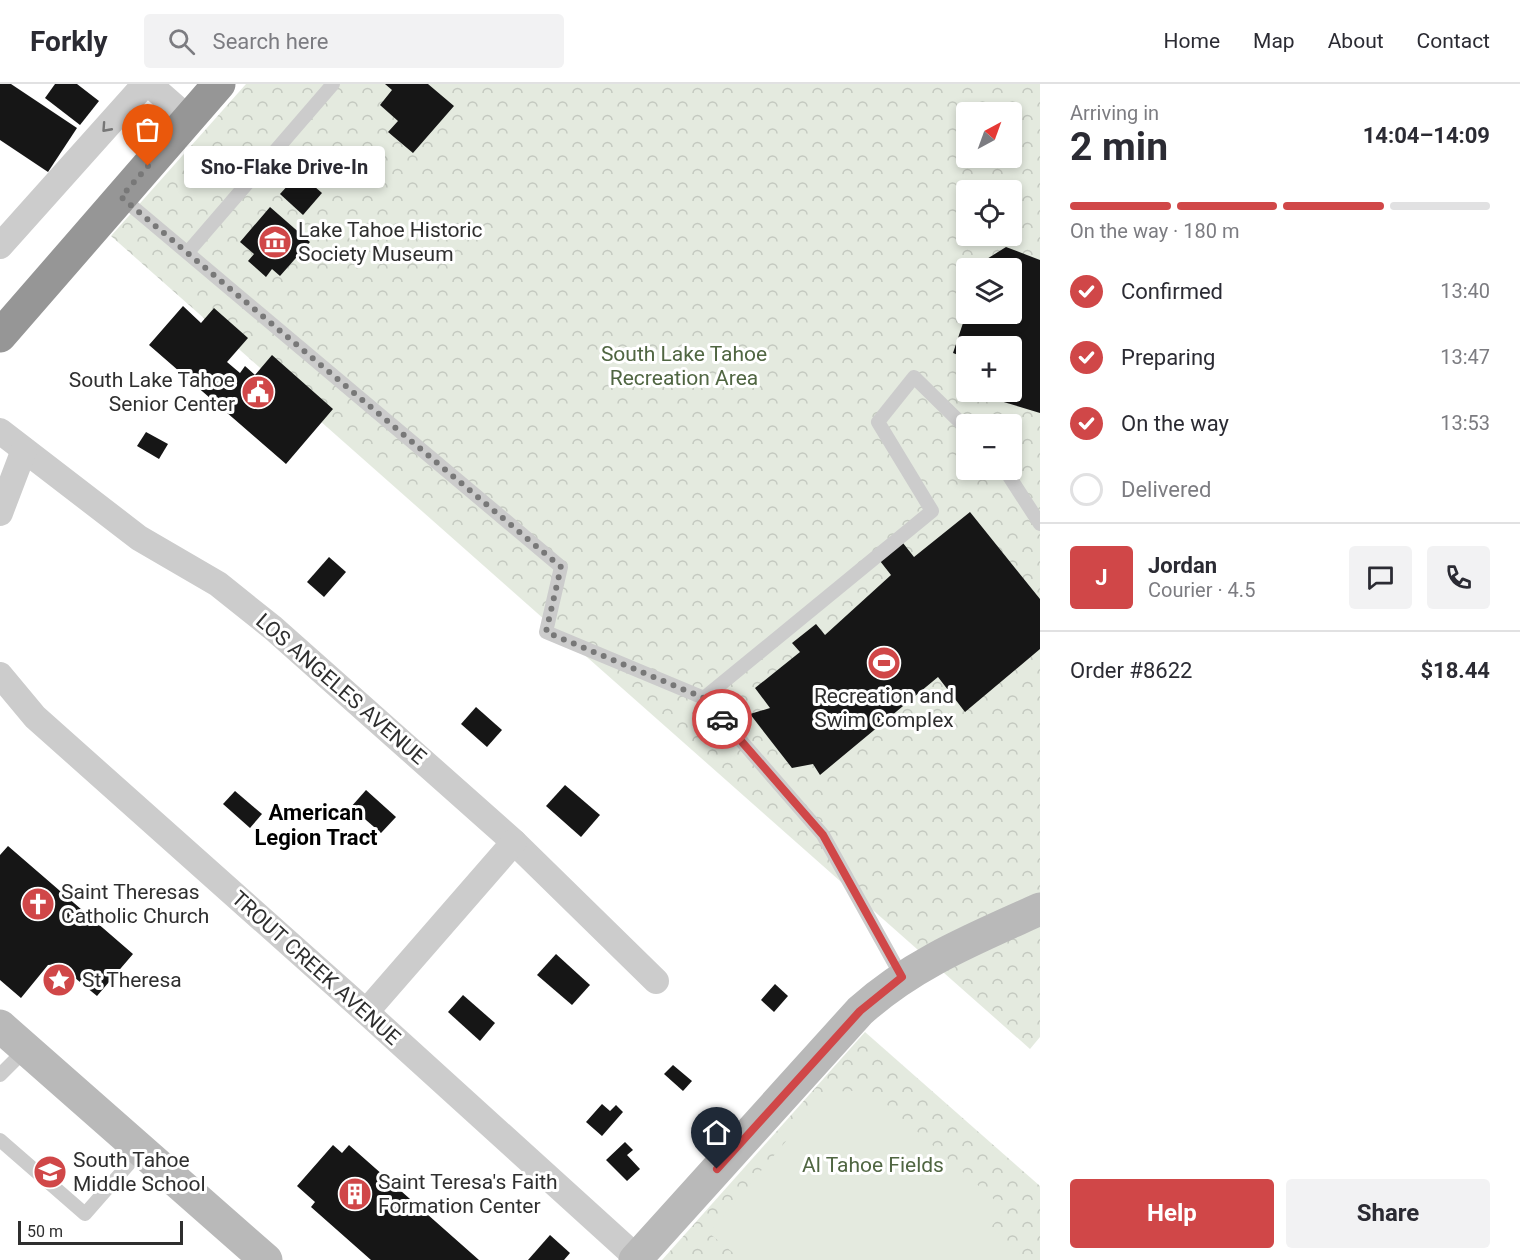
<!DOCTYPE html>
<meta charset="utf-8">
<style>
:root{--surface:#fff;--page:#f2f2f3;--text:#2b2b33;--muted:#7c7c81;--line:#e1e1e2;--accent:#d04748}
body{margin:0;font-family:Roboto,sans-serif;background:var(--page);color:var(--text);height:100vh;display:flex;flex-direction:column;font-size:22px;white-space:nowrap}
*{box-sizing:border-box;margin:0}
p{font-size:20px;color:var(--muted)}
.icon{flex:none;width:33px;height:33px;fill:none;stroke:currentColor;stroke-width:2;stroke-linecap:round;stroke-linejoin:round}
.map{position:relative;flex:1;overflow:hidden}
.details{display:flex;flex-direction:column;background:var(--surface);width:480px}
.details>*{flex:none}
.needle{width:39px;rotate:41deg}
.fabs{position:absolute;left:956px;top:18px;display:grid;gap:12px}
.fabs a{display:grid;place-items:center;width:66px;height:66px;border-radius:6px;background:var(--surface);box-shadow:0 3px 9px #0003;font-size:30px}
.scale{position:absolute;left:18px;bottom:15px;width:165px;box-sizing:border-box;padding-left:6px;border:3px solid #2f2f2f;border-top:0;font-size:16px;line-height:21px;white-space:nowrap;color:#2f2f2f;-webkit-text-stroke:4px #fff;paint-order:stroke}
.pin{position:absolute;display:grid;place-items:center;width:51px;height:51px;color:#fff;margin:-62px -26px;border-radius:50% 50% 50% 0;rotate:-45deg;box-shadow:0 0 6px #0007}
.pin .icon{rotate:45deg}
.courier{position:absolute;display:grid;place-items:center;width:60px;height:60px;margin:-30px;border:4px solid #d04748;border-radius:50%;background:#fff;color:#222;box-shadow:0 2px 8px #0007}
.bubble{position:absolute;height:42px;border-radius:6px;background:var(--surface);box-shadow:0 3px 9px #0003;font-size:20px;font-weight:700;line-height:42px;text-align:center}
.headline em{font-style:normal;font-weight:700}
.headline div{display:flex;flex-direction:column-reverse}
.headline{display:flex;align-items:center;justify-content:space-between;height:102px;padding:0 30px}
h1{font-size:39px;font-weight:700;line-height:45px}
.bar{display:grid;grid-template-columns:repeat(4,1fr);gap:9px 6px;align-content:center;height:72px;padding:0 30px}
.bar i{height:8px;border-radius:4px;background:var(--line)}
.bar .active{background:var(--accent)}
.bar p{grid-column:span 4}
.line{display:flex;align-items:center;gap:15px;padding:0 30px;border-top:2px solid var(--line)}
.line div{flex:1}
.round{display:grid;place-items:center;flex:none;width:63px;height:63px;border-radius:6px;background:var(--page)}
ol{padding:0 30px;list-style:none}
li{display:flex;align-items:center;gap:18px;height:66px}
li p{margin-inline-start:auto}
li .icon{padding:6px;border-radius:50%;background:var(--accent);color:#fff;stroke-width:4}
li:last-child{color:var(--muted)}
li i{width:33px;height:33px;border:3px solid var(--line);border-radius:50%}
.button{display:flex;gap:12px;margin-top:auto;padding:12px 30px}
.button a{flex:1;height:69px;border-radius:6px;background:var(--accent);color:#fff;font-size:24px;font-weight:700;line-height:69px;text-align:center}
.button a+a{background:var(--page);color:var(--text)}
header{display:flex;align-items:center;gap:36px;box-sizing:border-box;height:84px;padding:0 30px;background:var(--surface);border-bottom:2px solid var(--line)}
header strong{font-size:28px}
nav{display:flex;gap:33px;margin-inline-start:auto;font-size:21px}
.search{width:420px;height:54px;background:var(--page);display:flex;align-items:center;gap:15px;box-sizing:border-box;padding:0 21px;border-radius:6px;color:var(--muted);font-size:22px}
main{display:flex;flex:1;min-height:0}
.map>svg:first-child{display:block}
.forest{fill:url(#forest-crowns);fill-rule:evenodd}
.pitch{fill:#e4eadf}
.building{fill:#161616}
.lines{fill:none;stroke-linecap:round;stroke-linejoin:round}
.lane{stroke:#ccc;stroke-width:14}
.street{stroke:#ccc;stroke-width:26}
.secondary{stroke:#b9b9b9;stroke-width:33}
.highway{stroke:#969696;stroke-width:33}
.oneway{stroke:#767676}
.done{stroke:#787878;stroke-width:6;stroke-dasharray:0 10.8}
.route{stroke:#d04748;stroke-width:8}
.labels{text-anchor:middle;stroke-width:6;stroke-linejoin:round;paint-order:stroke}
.poi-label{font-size:21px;fill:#2f2f2f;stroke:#fff;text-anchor:start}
.park-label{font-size:21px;fill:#506642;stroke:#fff}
.street-label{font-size:21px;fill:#2f2f2f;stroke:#fff}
.neighbourhood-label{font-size:22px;font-weight:bold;fill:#000;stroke:#fff}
</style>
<header>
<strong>Forkly</strong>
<div class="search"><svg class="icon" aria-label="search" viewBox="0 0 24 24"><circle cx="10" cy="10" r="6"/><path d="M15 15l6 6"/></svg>Search here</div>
<nav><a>Home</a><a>Map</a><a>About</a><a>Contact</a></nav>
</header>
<main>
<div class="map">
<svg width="1040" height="1176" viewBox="0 0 1040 1176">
<defs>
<pattern id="forest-crowns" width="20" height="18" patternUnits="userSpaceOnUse" patternTransform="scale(1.5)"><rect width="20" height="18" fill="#e4eadf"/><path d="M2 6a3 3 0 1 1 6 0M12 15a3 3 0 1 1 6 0" fill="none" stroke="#c4c9c0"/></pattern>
</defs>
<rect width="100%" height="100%" fill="#fff"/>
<!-- forest -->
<g class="forest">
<path d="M246,0h794v953l-10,12 -919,-813zM966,28h45v46h-45zM966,106h45v46h-45zM966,184h45v46h-45zM966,262h45v46h-45zM966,340h45v46h-45z"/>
<polygon points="865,948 1040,1102 1040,1176 662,1176"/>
</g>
<!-- pitch -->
<polygon class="pitch" points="870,1006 1006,1126 991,1143 1027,1176 734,1176 737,1172 709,1149 827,1008"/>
<!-- building -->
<g class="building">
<polygon points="0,0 11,0 77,44 48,88 0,56"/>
<polygon points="55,0 77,0 99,17 80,41 45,14"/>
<polygon points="385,0 428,0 454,22 413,69 388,48 398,37 380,21 392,6"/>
<polygon points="299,89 322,109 303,131 280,110"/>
<polygon points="270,123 310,158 280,192 272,185 266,193 248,177 254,170 240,158"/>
<polygon points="1006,163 1040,176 1040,329 997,316 999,308 1011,308 1011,262 966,262 966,274 953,269 966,230 1011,230 1011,184 980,184 982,178"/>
<polygon points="183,222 201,239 214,224 248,254 227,278 240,289 245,282 255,291 272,271 333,325 286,380 149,261"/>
<polygon points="146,348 168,360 159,375 137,362"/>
<polygon points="970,428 1040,515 1040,565 965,628 938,593 820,691 813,680 792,684 750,630 770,624 755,604 800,568 792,559 816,540 825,551 891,491 880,477 903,459 914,473"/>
<polygon points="329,473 346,488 324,513 307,498"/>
<polygon points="476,623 502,646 487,663 461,640"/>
<polygon points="565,701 600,731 581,753 546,722"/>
<polygon points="366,706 396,733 381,749 351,723"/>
<polygon points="235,707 262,730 250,744 223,720"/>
<polygon points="8,762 133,870 97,912 58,880 48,881 21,914 0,896 0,771"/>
<polygon points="556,870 590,901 572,921 537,891"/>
<polygon points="775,900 788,912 774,928 761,916"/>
<polygon points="463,911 495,939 480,957 448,928"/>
<polygon points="673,981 692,997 683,1007 664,990"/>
<polygon points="602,1020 610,1027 616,1021 623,1028 602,1052 586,1038"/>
<polygon points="625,1058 633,1066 627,1071 640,1085 627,1097 606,1076"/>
<polygon points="333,1061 342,1069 349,1061 479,1176 371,1176 311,1123 315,1118 297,1102"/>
<polygon points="550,1151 570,1169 564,1176 528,1176"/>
</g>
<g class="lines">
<!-- lane -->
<g class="lane">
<polyline points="121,113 561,483 546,548 704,614"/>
<polyline points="188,168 333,0"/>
<polyline points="1005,386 1040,440"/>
<polyline points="902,893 823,751 704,614 932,427 878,338 914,293 966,344"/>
<polyline points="0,991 26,965"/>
<polyline points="0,1056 85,1130 141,1066"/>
</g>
<!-- street -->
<g class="street">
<polyline points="149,0 189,35"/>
<polyline points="0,162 145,0"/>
<polyline points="0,347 139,454 218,500 273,544 514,758 656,897"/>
<polyline points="0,429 24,366"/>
<polyline points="0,591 35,633 366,928 637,1174"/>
<polyline points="366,928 514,758"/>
</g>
<!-- secondary -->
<g class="secondary">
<polyline points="0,942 266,1176"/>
<path d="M635,1176l225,-249c53,-48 116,-73 180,-102"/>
</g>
<!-- highway -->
<polyline class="highway" points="0,252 219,0"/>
</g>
<!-- one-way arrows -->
<defs><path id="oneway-chevron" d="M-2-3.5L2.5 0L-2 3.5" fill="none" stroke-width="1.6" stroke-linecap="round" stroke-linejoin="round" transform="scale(1.5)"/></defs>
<use class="oneway" href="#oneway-chevron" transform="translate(106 44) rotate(132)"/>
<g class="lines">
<!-- done -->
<polyline class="done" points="148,82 121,113 561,483 546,548 704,614 722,635"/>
<!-- route -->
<polyline class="route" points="717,1085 860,927 902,893 823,751 722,635"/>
</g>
<!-- icons -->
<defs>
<symbol id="museum-disc" viewBox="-11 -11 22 22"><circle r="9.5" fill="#d04748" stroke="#fff"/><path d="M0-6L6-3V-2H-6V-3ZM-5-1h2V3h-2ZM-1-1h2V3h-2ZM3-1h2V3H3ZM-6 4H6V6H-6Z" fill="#fff"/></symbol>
<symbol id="civic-disc" viewBox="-11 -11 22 22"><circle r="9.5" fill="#d04748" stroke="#fff"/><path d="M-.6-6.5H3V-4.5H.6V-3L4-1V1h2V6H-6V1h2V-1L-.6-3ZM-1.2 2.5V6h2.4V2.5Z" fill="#fff"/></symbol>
<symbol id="stadium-disc" viewBox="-11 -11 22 22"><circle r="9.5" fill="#d04748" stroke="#fff"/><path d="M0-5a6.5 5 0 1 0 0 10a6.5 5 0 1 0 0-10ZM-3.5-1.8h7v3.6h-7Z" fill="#fff"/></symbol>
<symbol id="church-disc" viewBox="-11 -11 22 22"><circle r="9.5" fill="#d04748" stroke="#fff"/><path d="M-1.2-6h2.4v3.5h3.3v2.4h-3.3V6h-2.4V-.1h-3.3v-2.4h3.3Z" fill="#fff"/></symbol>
<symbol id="sight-disc" viewBox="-11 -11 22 22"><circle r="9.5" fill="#d04748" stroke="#fff"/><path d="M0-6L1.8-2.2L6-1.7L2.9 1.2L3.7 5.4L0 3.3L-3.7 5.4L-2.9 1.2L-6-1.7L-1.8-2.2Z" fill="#fff"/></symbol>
<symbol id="school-disc" viewBox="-11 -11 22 22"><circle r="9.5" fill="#d04748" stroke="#fff"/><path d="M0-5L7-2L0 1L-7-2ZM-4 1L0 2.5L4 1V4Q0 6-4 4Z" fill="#fff"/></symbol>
<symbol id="building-disc" viewBox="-11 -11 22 22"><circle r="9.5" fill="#d04748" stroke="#fff"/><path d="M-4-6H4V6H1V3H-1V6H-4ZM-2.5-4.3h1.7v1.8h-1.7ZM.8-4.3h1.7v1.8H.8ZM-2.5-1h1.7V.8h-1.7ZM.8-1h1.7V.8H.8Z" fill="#fff"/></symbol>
</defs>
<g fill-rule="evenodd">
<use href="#museum-disc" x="256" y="139" width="38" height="38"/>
<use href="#civic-disc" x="239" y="289" width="38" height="38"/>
<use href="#stadium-disc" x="865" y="560" width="38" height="38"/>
<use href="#church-disc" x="19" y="801" width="38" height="38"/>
<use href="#sight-disc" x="40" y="877" width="38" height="38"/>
<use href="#school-disc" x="31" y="1069" width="38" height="38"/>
<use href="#building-disc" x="336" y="1091" width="38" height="38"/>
</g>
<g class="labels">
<!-- poi labels -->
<g class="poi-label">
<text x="298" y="153">Lake Tahoe Historic<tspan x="298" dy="24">Society Museum</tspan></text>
<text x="235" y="303" text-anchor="end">South Lake Tahoe<tspan x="235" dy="24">Senior Center</tspan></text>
<text x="884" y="619" text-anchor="middle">Recreation and<tspan x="884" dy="24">Swim Complex</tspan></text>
<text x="61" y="815">Saint Theresas<tspan x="61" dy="24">Catholic Church</tspan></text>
<text x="82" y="903">St Theresa</text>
<text x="73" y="1083">South Tahoe<tspan x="73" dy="24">Middle School</tspan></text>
<text x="378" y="1105">Saint Teresa's Faith<tspan x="378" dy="24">Formation Center</tspan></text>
</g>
<!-- park labels -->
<g class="park-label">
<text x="684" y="277">South Lake Tahoe<tspan x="684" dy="24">Recreation Area</tspan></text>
<text x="873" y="1088">Al Tahoe Fields</text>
</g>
<!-- street labels -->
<g class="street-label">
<text transform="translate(341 605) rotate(41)" y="7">LOS ANGELES AVENUE</text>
<text transform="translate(316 884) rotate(42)" y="7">TROUT CREEK AVENUE</text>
</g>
<!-- neighbourhood labels -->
<g class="neighbourhood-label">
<text x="316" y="736">American<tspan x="316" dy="25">Legion Tract</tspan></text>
</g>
</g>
</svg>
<div class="fabs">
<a><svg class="needle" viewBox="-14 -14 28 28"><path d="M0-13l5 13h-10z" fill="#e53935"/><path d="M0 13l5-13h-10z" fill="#7c7c81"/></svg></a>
<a><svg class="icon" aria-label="locate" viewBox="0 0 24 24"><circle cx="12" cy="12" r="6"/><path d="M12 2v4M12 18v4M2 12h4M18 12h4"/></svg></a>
<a><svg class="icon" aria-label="layers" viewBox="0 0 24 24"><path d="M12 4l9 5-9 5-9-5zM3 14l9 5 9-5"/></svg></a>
<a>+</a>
<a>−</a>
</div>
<div class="scale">50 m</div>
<div class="pin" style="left:148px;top:82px;background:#ea580c"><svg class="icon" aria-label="bag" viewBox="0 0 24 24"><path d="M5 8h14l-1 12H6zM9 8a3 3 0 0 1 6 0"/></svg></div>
<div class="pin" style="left:717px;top:1085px;background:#1f2937"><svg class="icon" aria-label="home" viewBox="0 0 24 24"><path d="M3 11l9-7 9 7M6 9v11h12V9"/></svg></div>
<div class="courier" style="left:722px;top:635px"><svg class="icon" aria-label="car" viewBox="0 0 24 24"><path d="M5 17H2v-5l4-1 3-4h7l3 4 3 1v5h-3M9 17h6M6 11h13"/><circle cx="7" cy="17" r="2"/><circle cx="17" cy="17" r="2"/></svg></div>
<div class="bubble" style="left:184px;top:62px;width:201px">Sno-Flake Drive-In</div>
</div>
<section class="details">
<div class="headline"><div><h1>2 min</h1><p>Arriving in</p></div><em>14:04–14:09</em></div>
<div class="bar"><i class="active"></i><i class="active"></i><i class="active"></i><i></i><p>On the way · 180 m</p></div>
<ol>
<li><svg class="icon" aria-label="check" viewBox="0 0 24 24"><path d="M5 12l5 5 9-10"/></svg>Confirmed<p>13:40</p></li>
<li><svg class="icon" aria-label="check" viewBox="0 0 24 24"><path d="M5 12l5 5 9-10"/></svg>Preparing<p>13:47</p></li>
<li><svg class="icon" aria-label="check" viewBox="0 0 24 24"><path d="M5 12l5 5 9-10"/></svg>On the way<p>13:53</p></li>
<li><i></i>Delivered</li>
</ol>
<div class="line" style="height:108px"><b class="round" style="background:var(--accent);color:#fff">J</b><div><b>Jordan</b><p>Courier · 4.5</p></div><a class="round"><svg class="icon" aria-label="chat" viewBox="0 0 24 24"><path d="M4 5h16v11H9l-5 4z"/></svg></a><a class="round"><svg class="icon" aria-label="phone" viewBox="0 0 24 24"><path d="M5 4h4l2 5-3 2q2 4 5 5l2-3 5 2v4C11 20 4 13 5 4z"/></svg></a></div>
<div class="line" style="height:78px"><div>Order #8622</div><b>$18.44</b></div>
<div class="button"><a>Help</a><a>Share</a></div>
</section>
</main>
